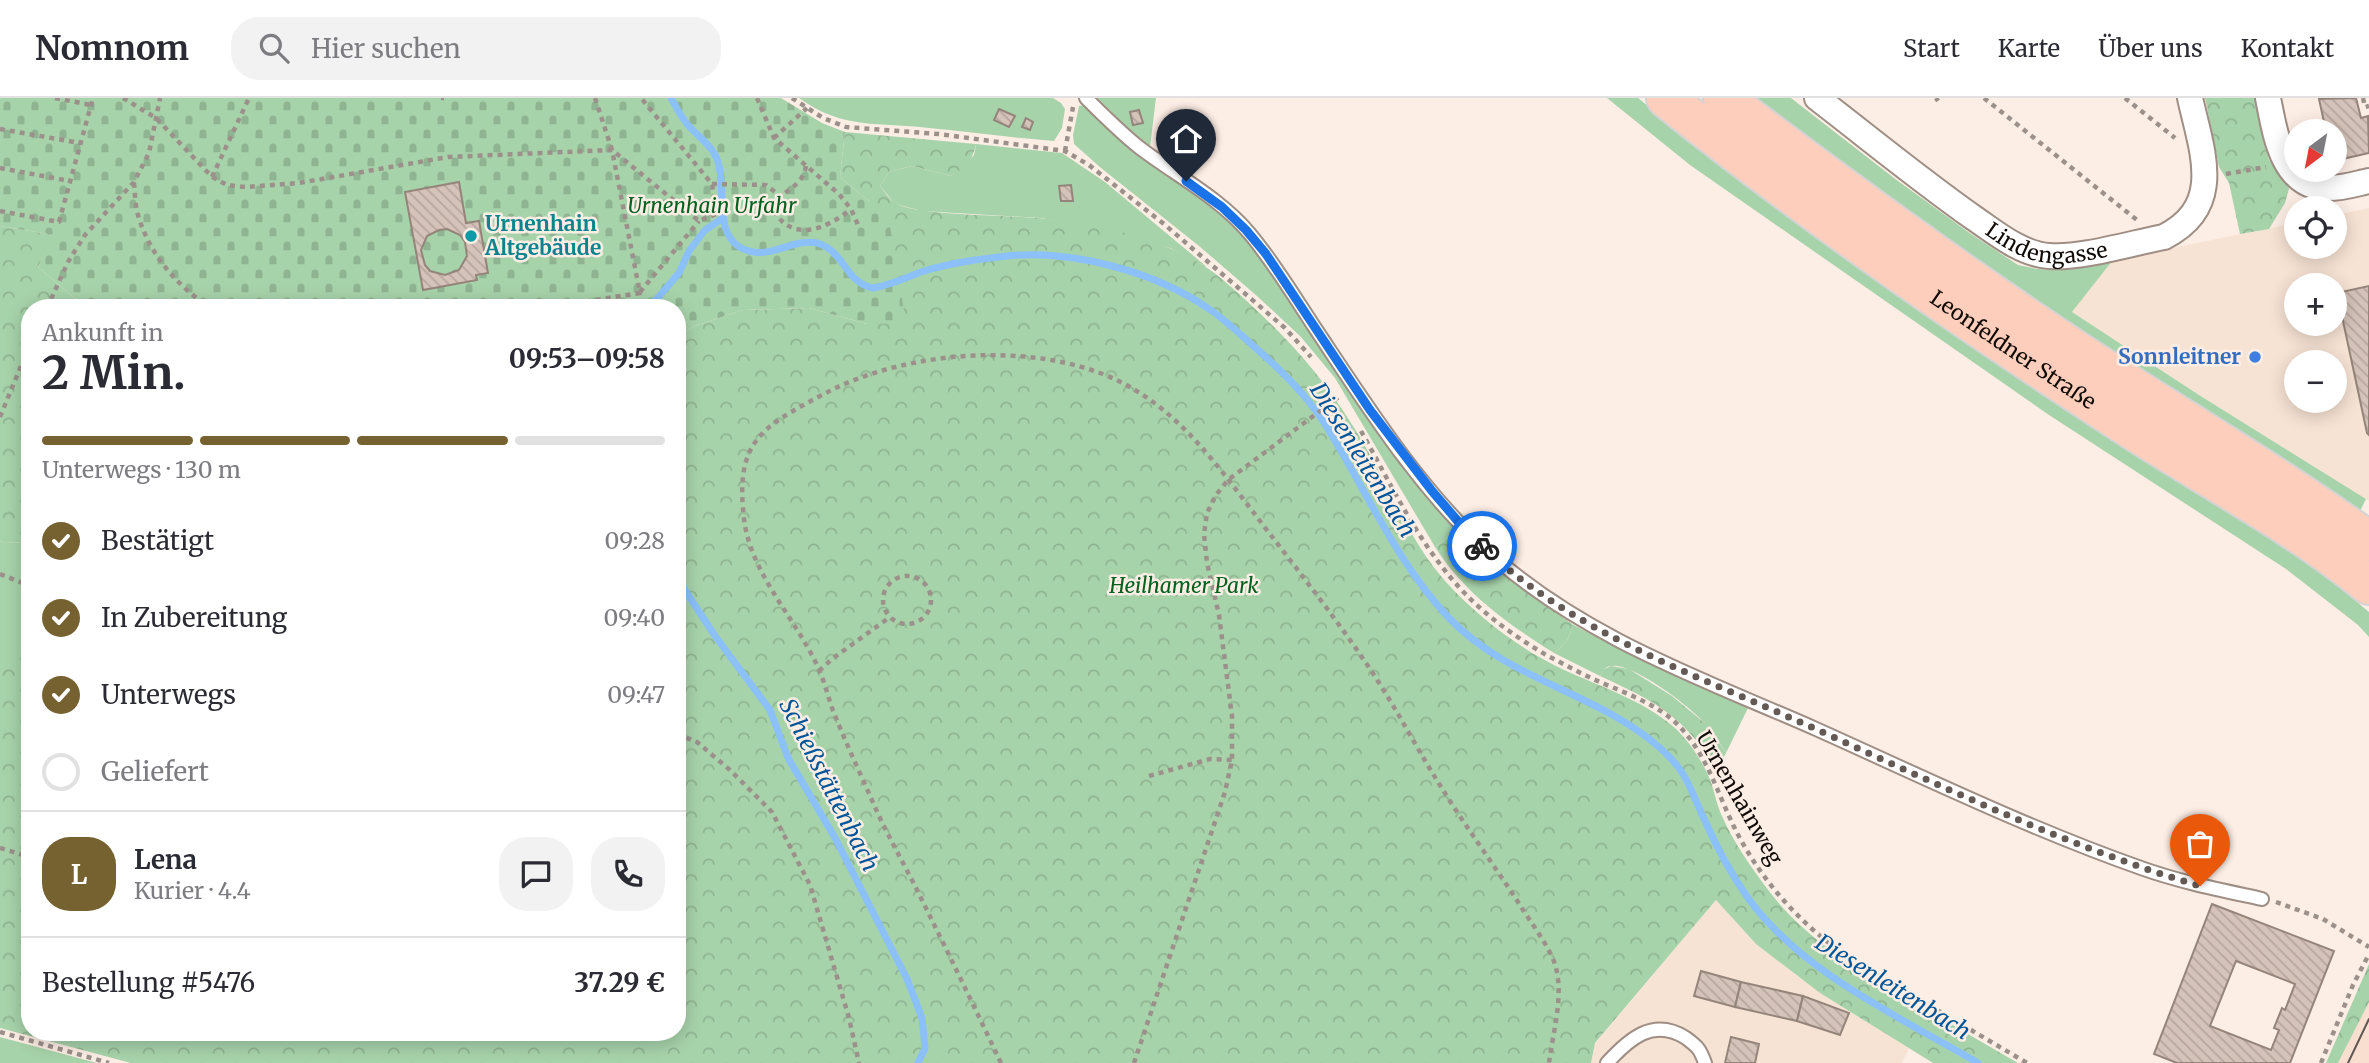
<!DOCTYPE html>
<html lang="de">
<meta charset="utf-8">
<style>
:root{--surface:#fff;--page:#f2f2f3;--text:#2b2b33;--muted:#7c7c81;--line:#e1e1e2;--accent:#766231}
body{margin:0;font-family:Merriweather,serif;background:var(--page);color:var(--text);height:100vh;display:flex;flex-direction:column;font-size:26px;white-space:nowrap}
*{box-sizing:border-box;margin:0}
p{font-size:23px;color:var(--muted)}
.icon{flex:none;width:38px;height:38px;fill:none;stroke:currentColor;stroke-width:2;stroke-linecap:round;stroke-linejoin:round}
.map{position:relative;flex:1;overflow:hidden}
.drawer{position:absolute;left:21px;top:201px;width:665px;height:742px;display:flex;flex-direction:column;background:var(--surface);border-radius:28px;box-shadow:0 4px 18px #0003}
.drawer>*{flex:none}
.needle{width:46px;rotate:212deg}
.buttons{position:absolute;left:2284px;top:21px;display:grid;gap:14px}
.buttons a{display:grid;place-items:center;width:63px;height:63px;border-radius:50%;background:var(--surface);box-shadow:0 4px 18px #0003;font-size:35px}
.pin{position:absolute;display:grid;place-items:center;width:60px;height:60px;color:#fff;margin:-72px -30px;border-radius:50% 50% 50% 0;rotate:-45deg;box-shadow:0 0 7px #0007}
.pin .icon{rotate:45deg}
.courier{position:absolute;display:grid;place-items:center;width:70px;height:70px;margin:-35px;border:5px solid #1a73e8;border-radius:50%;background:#fff;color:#222;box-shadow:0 2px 9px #0007}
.headline em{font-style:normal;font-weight:700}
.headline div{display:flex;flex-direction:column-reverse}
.headline{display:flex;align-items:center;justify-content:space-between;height:119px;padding:0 21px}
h1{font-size:46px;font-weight:700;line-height:52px}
.bar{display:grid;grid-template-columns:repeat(4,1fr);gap:10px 7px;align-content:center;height:84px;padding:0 21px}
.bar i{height:9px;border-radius:5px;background:var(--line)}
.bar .current{background:var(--accent)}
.bar p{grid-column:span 4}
.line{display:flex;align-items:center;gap:18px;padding:0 21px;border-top:2px solid var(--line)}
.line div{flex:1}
.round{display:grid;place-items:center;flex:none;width:74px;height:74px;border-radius:28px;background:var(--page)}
ol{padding:0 21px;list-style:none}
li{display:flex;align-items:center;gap:21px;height:77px}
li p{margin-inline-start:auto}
li .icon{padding:7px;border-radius:50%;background:var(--accent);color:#fff;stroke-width:4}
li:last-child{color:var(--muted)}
li i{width:38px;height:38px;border:4px solid var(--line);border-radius:50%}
header{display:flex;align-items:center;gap:42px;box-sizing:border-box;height:98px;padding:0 35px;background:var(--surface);border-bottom:2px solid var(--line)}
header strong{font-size:33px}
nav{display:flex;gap:38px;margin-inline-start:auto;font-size:24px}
.search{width:490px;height:63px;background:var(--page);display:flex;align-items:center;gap:18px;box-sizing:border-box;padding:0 24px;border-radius:28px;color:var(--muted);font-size:26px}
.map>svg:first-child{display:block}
.commercial{fill:#f7e3d4;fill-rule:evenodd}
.built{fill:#f9dfd0}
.green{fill:#a7d3aa}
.forest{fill:url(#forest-crowns)}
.cemetery{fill:url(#cemetery-stones)}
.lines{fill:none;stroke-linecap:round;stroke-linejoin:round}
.stream{stroke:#8bc0f9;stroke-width:7}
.building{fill:url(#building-back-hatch);stroke:#94847a;stroke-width:2;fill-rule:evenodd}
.service-casing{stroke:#9f8e84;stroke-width:16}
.minor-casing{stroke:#9f8e84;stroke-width:28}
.primary-casing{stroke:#d4d3d3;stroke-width:42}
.path{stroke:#9c918a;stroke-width:4.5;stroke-dasharray:5 5;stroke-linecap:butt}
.service{stroke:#fff;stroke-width:12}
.minor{stroke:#fff;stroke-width:24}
.primary{stroke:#fecebc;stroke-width:38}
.tram{stroke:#5f5651;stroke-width:2}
.done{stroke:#645a55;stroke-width:7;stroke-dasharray:0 12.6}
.route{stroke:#1a73e8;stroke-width:9}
.culture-dot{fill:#0f9aa8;stroke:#fdeee5;stroke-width:2.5}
.shop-dot{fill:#3f7fe0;stroke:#fdeee5;stroke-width:2.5}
.labels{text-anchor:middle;stroke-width:5;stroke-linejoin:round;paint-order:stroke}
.park-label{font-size:21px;font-style:italic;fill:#00611f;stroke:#fdeee5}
.culture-label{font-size:21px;font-weight:bold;fill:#0d838f;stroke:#fdeee5;text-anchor:start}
.street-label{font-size:21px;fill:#110b08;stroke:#fdeee5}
.shop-label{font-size:21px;font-weight:bold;fill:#366cbe;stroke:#fdeee5;text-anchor:end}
.water-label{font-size:23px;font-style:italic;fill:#025598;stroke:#fdeee5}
</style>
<header>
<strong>Nomnom</strong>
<div class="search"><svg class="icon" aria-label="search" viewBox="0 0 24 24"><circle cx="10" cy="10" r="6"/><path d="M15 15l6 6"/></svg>Hier suchen</div>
<nav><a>Start</a><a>Karte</a><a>Über uns</a><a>Kontakt</a></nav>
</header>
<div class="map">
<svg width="2369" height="965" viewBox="0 0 2369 965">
<defs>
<pattern id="forest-crowns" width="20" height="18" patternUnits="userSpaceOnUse" patternTransform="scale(1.75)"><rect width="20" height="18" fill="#a7d3aa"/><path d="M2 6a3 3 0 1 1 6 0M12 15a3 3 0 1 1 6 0" fill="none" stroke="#8fb491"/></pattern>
<pattern id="cemetery-stones" width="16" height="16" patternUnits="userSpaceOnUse" patternTransform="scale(1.75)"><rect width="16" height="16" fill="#a7d3aa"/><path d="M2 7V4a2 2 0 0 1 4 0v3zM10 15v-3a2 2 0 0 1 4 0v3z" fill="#8fb491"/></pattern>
<pattern id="building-back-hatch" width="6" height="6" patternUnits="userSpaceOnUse" patternTransform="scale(1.75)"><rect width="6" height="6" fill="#d5c3b9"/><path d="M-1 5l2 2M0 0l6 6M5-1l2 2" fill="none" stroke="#b6a69e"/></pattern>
</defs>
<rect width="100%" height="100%" fill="#fdeee5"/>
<!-- commercial -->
<g class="commercial">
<path d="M2369,110v293l-170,-106 -127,-83 41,-52 183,-37v24h38l1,-32zM2296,187h38v39h-38zM2296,264h38v39h-38z"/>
<polygon points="1716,802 1756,846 1820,895 1909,950 1902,965 1591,965 1595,946"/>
</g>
<!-- built -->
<polygon class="built" points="2369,904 2369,965 2338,965 2357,927"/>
<!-- green -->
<g class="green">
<path d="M799,0h254l8,5 4,6 -3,19 -8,13c-42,-3 -83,-9 -125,-13 -50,-6 -86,2 -130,-30z"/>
<polygon points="1097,0 1156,0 1150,49 1113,18"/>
<polygon points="1607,0 1638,0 1681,35 2298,455 2369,514 2369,539 2358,527 2286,471 2049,317 1690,67"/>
<polygon points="1749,0 1791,0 1894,80 1971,136 2018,167 2037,171 2057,172 2113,162 2072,214 2199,297 2366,401 2359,415 2021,197"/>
<polygon points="1085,7 1143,58 1223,117 1247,140 1458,432 1435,449 1335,280 1301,239 1257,198 1199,148 1101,70 1074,46 1073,37 1079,8"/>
<polygon points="976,46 1062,55 1105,84 1207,169 1170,150 1107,131 1041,120 922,113 895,106 880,88 889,74 912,68 951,78 974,57"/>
<polygon points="0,442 3,445 30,444 30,553 0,552"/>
<path d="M1572,526l34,18 143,64 -23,47c-6,-9 -12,-19 -19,-27 -13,-17 -74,-63 -95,-60 -6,0 -10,5 -12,10l-46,-23c11,-9 17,-15 18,-29z"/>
<polygon points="0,939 97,965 0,965"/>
</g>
<!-- forest -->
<g class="forest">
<polygon points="2205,0 2255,0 2269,62 2286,80 2289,91 2285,105 2269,131 2240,136 2229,85 2219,69"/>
<path d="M845,34l131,12c-3,16 -11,23 -25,32l-39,-10 -23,6 -9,14c4,5 9,13 15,17 20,13 114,12 143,15 59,5 138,22 184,61 53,46 94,87 131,147 32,50 53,111 93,156 30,33 69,63 108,83 40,20 87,33 121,63 16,15 30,37 37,57 3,10 5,20 9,29 12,28 30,53 48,77 35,46 82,74 131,103 39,23 78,46 118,69h-85l-113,-70 -64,-49 -40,-44 -121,143 -4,20h-1460l-131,-35v-378l4,-1 26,2v381h647v-695l18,-11 48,-16 66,-2 58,16 3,-122 -30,-25z"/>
<polygon points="0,128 55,137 38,169 86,210 30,210 30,444 3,445 0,442"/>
<path d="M1458,432c33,37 74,65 114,94 -1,14 -7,20 -18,29 -46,-29 -89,-59 -119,-106z"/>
<path d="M1611,568l18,3 43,27 34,28 20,29 -9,17c-34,-55 -61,-68 -117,-94l3,-6z"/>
<polygon points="2369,866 2369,904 2338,965 2326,965"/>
</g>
<!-- cemetery -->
<polygon class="cemetery" points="0,0 781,0 822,25 845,34 840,79 870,104 887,110 906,225 867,226 809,210 743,212 695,228 677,239 677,210 86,210 38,169 54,137 0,128"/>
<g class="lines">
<!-- stream -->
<g class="stream">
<path d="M671,0c5,9 10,19 17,27 12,14 27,22 31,41 7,27 -7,75 30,85 23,7 45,-13 68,-8 28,8 28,40 56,45 17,-3 32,-10 48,-16 28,-9 57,-13 86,-16 64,-7 149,16 202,53 18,12 34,28 50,42 24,21 47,44 64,70 42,66 72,140 126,197 60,63 148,74 211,130 28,24 30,42 45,73 12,27 26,53 43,77 54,75 152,119 230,165"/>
<polyline points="640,210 656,202 679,175 689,153 705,132 723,120"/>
<polyline points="677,480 715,538 770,612 788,660 835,740 907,881 922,920 925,950 918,965"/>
</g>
</g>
<!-- building -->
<g class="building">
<polygon points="2356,0 2361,20 2368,18 2369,55 2334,63 2334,33 2326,33 2319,1"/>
<polygon points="999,11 1015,18 1009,29 994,22"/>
<polygon points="1139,12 1143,25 1133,27 1130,14"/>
<polygon points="1026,20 1033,24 1030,32 1022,29"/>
<path d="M459,84l7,41 13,-2 9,52 -12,2 1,5 -54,10 -18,-98zM447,131l13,6 5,7 2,14 -8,14 -14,5 -15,-4 -5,-6 -4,-15 6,-14 12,-6z"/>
<polygon points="1071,87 1073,103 1061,103 1059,88"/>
<polygon points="2369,188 2369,337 2367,335 2337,195"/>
<path d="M2212,806l122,47 -44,112h-113l-23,-9zM2236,863l59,23 -10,26 -3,-2 -8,20 5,2 -8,20 -61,-24z"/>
<polygon points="1701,873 1741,884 1735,909 1694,898"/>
<polygon points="1741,884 1803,898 1797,923 1735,909"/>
<polygon points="1803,898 1849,915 1840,937 1797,923"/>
<polygon points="1731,939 1759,946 1755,965 1725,965"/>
</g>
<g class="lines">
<defs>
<g id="service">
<path d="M1086,0c17,17 35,35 54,50 37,28 80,50 110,86 25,30 45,64 67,97 52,78 105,162 176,225 92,82 212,124 323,173 107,48 214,100 325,139 39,14 80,22 121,31"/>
<path d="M1607,965c22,-24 46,-46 79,-25 12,9 14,11 19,25"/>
</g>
<g id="minor">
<path id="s1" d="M1817,0c52,40 103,82 157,120 22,15 47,36 75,38 30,3 83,-13 115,-19 61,-31 38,-85 26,-139"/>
<path d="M2268,0c7,34 13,87 57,90 15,1 30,-4 44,-7"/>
</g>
<g id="primary">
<path id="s2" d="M1666,0c146,117 300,223 456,325 82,54 171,100 247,162"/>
<path d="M1723,0c117,88 235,175 357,255 96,63 196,121 289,188"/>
</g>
</defs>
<!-- service casing -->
<use href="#service" class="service-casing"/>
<!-- minor casing -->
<use href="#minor" class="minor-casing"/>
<!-- primary casing -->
<use href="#primary" class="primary-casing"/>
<!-- path -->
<g class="path">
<polyline points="55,0 91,7"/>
<polyline points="123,0 156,20 212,79 227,87 245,89 299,85 448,59 612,52 640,195 544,210"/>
<polyline points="441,0 444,0"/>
<polyline points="595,0 612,52 699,123 716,116 712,86 641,0"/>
<polyline points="757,0 774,40 839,96 851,111 858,127"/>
<polyline points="792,0 823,20 846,29 939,36 1065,53 1089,67 1164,126 1285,230 1311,259"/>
<polyline points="1936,0 1938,3"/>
<polyline points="1984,0 2137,122"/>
<polyline points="2125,0 2175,40"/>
<polyline points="2363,0 2365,9 2369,8"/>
<polyline points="0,31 80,45"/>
<polyline points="774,40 807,10"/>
<polyline points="1065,53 1073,9"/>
<path d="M806,68c-4,22 -23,24 -35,39 18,39 53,26 80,4"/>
<polyline points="0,70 70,83"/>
<polyline points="2226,76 2266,69"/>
<polyline points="212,79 249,0"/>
<path d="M134,85c1,10 1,22 4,32 12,41 39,70 72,93"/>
<polyline points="712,86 766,87 779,97"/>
<polyline points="0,113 59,124 93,0"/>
<polyline points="640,194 699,123"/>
<polyline points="47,210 68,164 85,137 134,84 149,55 160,0"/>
<polyline points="0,319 30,246"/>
<path d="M1361,333c26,46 49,95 82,137 28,37 65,65 105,88 14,7 28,15 43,22 28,13 61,23 84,44 35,33 44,80 67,120 27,48 66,89 112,119l173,102"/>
<polyline points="0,476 30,488"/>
<circle cx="907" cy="502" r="24"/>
<polyline points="819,573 832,561 890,519"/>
<polyline points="677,636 697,644 730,672 772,714 810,787 849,920 859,965"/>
<polyline points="1149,678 1210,661 1232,662"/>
<polyline points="0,750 30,759"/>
<polyline points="2276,804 2323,821 2369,849"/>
<polyline points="0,934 109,965"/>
<path d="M1001,965c-29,-61 -58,-121 -88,-181 -12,-23 -24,-45 -35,-68 -15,-35 -32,-70 -46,-106 -4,-12 -7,-24 -12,-36 -22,-52 -69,-96 -76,-153 -9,-77 16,-91 78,-124 85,-47 229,-57 313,-5 52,31 89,84 125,131 39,51 79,101 114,154 23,35 42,72 64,107 25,41 54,80 80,120 11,18 26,37 35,57 13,31 0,72 -4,104"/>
<polyline points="1134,965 1225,694 1232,662 1232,618 1219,517 1207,465 1204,436 1207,415 1216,397 1228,382 1340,298"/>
<polyline points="2321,965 2353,887 2369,856"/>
</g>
<!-- service -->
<use href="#service" class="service"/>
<!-- minor -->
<use href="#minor" class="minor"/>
<!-- primary -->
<use href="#primary" class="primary"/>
<!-- tram -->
<polyline class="tram" points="2348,965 2369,921"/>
</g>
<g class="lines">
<!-- done -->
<path class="done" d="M1482,448c91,87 214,129 327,180 128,58 256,120 391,160"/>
<!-- route -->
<polyline class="route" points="1186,83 1222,109 1246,132 1266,156 1370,312 1432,393 1462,428 1482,448"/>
</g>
<!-- markers -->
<circle class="culture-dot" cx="471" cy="138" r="7"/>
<circle class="shop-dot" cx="2255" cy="259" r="7"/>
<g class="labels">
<!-- park labels -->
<g class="park-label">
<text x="712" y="115">Urnenhain Urfahr</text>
<text x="1184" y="495">Heilhamer Park</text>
</g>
<!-- culture labels -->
<g class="culture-label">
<text x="485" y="133">Urnenhain<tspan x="485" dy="24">Altgebäude</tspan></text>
</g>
<!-- street labels -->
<g class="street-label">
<text dy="7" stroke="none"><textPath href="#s1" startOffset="278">Lindengasse</textPath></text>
<text dy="7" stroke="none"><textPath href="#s2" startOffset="429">Leonfeldner Straße</textPath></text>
<text transform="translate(1739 700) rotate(60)" y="7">Urnenhainweg</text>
</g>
<!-- shop labels -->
<g class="shop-label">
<text x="2241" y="266">Sonnleitner</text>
</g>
<!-- water labels -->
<g class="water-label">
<text transform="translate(1363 362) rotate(58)" y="8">Diesenleitenbach</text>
<text transform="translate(829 687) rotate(63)" y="8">Schießstättenbach</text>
<text transform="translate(1893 889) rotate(32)" y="8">Diesenleitenbach</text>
</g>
</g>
</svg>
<div class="buttons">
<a><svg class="needle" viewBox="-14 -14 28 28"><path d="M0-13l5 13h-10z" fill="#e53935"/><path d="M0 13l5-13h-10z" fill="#7c7c81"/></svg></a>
<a><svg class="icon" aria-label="locate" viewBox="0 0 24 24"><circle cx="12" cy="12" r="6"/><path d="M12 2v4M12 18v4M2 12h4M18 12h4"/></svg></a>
<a>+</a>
<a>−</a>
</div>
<div class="pin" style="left:2200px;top:788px;background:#ea580c"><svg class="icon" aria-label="bag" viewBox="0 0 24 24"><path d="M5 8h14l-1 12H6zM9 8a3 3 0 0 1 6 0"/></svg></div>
<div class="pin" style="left:1186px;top:83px;background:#1f2937"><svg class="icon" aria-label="home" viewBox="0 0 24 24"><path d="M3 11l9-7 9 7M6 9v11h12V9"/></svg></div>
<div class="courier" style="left:1482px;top:448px"><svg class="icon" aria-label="bike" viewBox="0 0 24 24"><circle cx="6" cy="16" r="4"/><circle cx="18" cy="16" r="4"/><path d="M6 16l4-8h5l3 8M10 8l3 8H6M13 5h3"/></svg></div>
<section class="drawer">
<div class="headline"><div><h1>2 Min.</h1><p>Ankunft in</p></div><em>09:53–09:58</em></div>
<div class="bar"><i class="current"></i><i class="current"></i><i class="current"></i><i></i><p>Unterwegs · 130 m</p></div>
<ol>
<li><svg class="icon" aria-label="check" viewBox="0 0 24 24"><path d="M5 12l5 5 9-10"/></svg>Bestätigt<p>09:28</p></li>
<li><svg class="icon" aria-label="check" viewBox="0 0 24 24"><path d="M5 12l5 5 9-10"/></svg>In Zubereitung<p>09:40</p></li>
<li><svg class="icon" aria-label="check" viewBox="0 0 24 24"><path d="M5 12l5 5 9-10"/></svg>Unterwegs<p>09:47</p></li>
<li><i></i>Geliefert</li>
</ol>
<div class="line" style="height:126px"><b class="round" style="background:var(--accent);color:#fff">L</b><div><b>Lena</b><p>Kurier · 4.4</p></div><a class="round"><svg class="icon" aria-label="chat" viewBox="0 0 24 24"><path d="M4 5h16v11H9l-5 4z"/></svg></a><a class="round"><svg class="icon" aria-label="phone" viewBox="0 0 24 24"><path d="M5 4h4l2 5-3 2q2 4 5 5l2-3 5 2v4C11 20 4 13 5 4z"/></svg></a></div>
<div class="line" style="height:91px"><div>Bestellung #5476</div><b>37.29 €</b></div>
</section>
</div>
